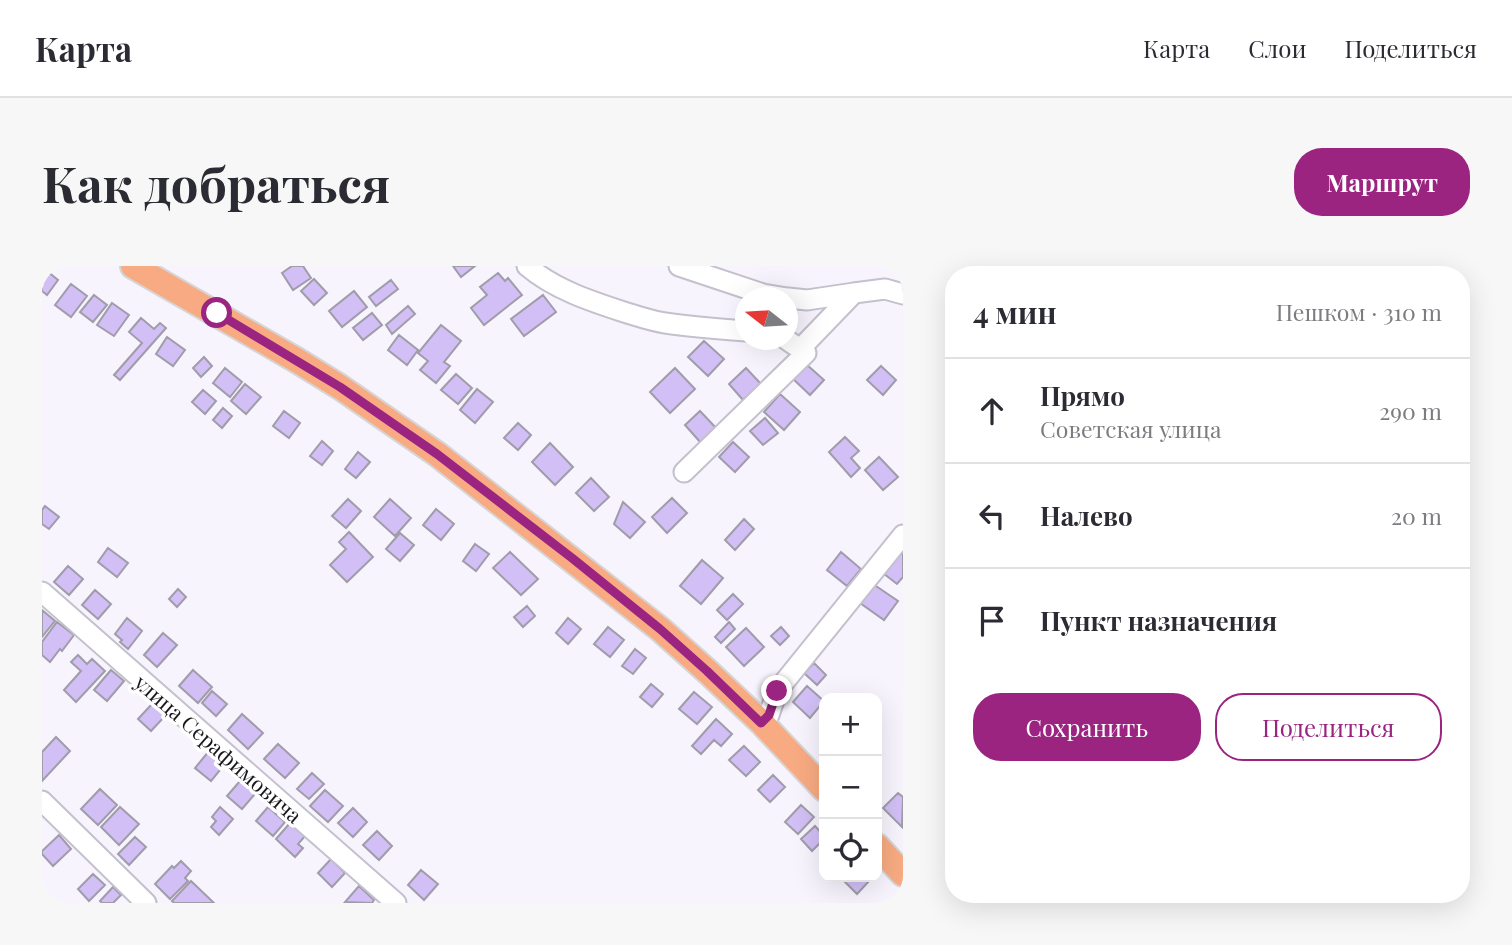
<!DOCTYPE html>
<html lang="ru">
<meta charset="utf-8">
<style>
body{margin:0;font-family:"Playfair Display",serif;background:#f7f7f7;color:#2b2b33}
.controls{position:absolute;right:21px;bottom:21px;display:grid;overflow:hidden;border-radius:14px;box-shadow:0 7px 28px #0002}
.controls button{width:63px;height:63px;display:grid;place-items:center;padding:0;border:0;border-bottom:2px solid #e1e1e2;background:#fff;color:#2b2b33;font:35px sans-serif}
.compass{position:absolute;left:693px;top:21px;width:63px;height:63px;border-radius:50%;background:#fff;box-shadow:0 7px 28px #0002;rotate:287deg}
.stop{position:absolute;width:21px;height:21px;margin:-16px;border:5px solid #9a2480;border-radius:50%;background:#fff}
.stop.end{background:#9a2480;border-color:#fff;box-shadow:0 2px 7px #0008}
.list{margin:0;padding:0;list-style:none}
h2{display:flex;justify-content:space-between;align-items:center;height:91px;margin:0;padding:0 28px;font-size:30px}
h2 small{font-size:23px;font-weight:400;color:#7c7c81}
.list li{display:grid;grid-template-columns:46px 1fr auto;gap:21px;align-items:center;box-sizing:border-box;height:105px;padding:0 28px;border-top:2px solid #e1e1e2}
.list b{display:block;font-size:26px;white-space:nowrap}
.list p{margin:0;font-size:23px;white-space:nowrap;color:#7c7c81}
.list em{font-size:23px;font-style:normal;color:#7c7c81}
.actions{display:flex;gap:14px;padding:21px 28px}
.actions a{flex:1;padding:16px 0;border:2px solid #9a2480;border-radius:28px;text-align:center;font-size:24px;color:#9a2480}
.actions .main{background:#9a2480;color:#fff}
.icon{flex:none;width:38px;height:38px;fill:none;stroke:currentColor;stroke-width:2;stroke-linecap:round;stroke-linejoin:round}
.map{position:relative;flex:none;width:861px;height:637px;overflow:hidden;border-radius:28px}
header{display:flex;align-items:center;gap:42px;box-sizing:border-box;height:98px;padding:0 35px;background:#fff;border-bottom:2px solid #e1e1e2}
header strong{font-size:33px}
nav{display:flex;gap:38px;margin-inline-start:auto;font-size:24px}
.intro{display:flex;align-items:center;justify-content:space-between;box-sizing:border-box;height:168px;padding:0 42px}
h1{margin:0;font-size:49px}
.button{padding:18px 32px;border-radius:28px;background:#9a2480;color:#fff;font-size:24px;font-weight:700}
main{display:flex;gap:42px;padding:0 42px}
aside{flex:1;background:#fff;border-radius:28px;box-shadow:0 7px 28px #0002}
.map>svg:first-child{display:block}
.building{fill:#d1bff5;stroke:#a09caa;stroke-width:2}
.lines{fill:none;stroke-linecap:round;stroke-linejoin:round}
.minor-casing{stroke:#c4c0ce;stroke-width:23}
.major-casing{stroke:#d6d5d6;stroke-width:28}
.minor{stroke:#fff;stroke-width:19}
.major{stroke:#f8ab82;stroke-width:24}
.route{stroke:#9a2480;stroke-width:9}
.labels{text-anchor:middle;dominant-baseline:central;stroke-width:7;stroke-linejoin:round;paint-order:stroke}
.street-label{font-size:21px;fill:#19171c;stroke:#fff}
</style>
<header>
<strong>Карта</strong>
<nav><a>Карта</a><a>Слои</a><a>Поделиться</a></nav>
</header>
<div class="intro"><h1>Как добраться</h1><a class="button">Маршрут</a></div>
<main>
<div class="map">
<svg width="861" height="637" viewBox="0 0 861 637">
<rect width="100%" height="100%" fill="#f7f4fd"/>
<path class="building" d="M250 0H261L269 12 251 24 240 7Z
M411 0H433L419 11Z
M0 1 16 14 5 29 0 25Z
M456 7 463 15 466 12 480 29 442 59 429 42 445 29 438 21Z
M272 13 285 27 272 39 259 25Z
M349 14 356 23 334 40 327 31Z
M29 18 45 30 29 51 13 39Z
M312 25 325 41 300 61 287 45Z
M52 29 65 39 51 56 38 46Z
M501 29 514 46 482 70 469 53Z
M70 37 87 49 72 70 55 59Z
M366 40 373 48 350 68 344 59Z
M330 47 340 59 321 74 311 62Z
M99 52 112 63 118 57 124 62 78 114 72 109 100 77 87 66Z
M399 59 419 75 402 96 408 100 394 117 378 104 386 95 376 87Z
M357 69 376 84 365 99 346 84Z
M125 71 143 84 131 100 114 88Z
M662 75 682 93 666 110 646 91Z
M162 91 170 100 159 111 151 102Z
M764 98 782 114 768 129 750 112Z
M839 100 854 114 841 129 825 114Z
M183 102 200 116 188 131 171 117Z
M633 102 653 123 628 147 608 126Z
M704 102 719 118 701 134 687 118Z
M414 108 430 122 416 138 399 124Z
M203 118 219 131 204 148 189 135Z
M435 123 451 136 433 157 418 144Z
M161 124 174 135 163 148 150 136Z
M738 128 758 146 742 164 722 146Z
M181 142 190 150 180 162 171 154Z
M242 145 258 157 247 172 231 160Z
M658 145 675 163 659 177 643 159Z
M723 152 736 167 721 179 708 165Z
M476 157 489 169 476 184 462 172Z
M803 171 817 185 809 192 818 202 809 211 787 186Z
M280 175 291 185 280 199 268 190Z
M691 176 707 191 693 206 677 191Z
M508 177 531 201 513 219 490 196Z
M316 186 328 196 314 212 303 203Z
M837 191 856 211 841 224 823 204Z
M549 212 567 231 552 245 534 227Z
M630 232 645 247 625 267 610 251Z
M306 233 319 245 304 262 290 250Z
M348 233 369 252 353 270 332 251Z
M581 236 603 256 588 272 572 258Z
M3 240 17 251 7 263 0 258V244Z
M394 243 412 258 399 274 381 259Z
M702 253 712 263 693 284 683 274Z
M307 266 331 291 305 316 288 299 304 283 297 276Z
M358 267 372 279 358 295 344 283Z
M433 278 447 288 434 305 421 295Z
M66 282 86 297 75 311 56 296Z
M861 283V311L855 318 837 304Z
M468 286 496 313 479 329 451 302Z
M799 286 819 303 805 320 785 304Z
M660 294 681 312 659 338 638 320Z
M26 300 41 313 27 329 12 316Z
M831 318 856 335 842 354 818 337Z
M136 323 144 331 135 341 127 333Z
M53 324 69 338 56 353 40 339Z
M691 328 701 338 685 354 675 344Z
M485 340 493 350 481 361 472 351Z
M0 344 13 355 0 371Z
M85 352 100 365 86 383 78 376 80 374 73 368Z
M526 352 539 363 526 378 514 367Z
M15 356 32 369 20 385 18 383 8 396 0 389V376Z
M687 356 693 363 679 377 673 371Z
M566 361 582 374 568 391 552 378Z
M739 361 747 370 738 379 729 370Z
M704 362 722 381 702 400 684 381Z
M121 367 135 379 115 401 102 389Z
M593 383 604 392 591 408 580 400Z
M36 389 45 398 50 393 63 405 34 436 22 424 39 405 29 396Z
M772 397 784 409 775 419 762 407Z
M69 404 82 415 65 435 52 424Z
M151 404 170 421 156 437 137 420Z
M609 418 621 428 610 441 598 431Z
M765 420 782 435 768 452 751 436Z
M170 425 185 438 174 450 160 437Z
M652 426 670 441 655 458 637 443Z
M110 438 123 450 109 465 96 453Z
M200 448 221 467 206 483 186 464Z
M674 453 690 468 679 480 672 474 659 488 650 480Z
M14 471 28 485 0 515V486Z
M236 478 257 497 243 512 222 493Z
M702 480 718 496 704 510 687 494Z
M167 485 183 498 169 515 153 502Z
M270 507 282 518 267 533 255 523Z
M731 509 743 521 728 536 716 524Z
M198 515 213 528 200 543 185 530Z
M58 523 75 539 56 559 39 543Z
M283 524 301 540 286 556 268 540Z
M856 527 861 531 860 561 841 542Z
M759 539 772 551 756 568 743 556Z
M78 541 97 558 77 579 59 561Z
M178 541 191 553 177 569 169 561 174 555 170 551Z
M226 541 243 556 231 570 214 555Z
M311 542 325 556 311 571 296 557Z
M248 557 263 570 256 578 261 582 253 591 234 573Z
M773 560 782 570V573L770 585 759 573Z
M335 565 350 580 337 594 321 579Z
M17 569 29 583 11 600 0 588V585Z
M93 571 104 581 87 599 76 588Z
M289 593 303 607 290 621 276 607Z
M139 595 149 605 143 612 146 615 128 633 113 618 130 600 132 602Z
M379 604 396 618 382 634 366 619Z
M51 608 63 619 47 635 36 623Z
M808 611H825L828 614 815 628 803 616Z
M149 615 172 637H132L130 635Z
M317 620 332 634 330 637 303 636Z
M71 621 79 629 71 637H60L58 635Z"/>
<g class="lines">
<g class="minor-casing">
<path id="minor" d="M485 0C512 23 548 35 582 46 595 50 609 55 623 57 650 61 677 63 704 65
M637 0 721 28 745 32
M746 32 765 34 812 27
M759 82 812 27 843 23 861 28
M642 206 764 87 745 74
M0 326 354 637
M719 456 727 449 735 425 861 269
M0 535 104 637"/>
</g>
<g class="major-casing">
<path id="major" d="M91 0 256 95 298 121 395 188 618 363 665 405 719 456 782 523
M835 580 861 608"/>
</g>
<use href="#minor" class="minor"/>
<use href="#major" class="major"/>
</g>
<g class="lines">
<path class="route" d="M175 47 298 121 395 188 530 292 618 363 665 405 719 457 727 449 735 425"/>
</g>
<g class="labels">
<g class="street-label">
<text transform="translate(177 482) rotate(41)">улица Серафимовича</text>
</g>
</g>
</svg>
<div class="controls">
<button>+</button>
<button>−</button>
<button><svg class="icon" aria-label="locate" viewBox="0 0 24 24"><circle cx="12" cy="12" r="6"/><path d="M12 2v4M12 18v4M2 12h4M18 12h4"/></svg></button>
</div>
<svg class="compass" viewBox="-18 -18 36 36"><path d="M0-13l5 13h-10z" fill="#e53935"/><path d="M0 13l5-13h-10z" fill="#7c7c81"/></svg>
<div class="stop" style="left:175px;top:47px"></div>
<div class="stop end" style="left:735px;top:425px"></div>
</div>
<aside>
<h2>4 мин<small>Пешком · 310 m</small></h2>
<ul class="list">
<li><svg class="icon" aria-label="ahead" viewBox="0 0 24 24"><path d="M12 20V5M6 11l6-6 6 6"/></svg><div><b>Прямо</b><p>Советская улица</p></div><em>290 m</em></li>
<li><svg class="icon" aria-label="left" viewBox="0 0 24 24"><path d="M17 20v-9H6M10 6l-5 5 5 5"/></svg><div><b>Налево</b></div><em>20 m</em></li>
<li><svg class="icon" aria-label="arrive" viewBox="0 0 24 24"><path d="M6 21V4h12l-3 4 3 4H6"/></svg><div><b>Пункт назначения</b></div></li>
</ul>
<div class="actions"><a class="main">Сохранить</a><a>Поделиться</a></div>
</aside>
</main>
